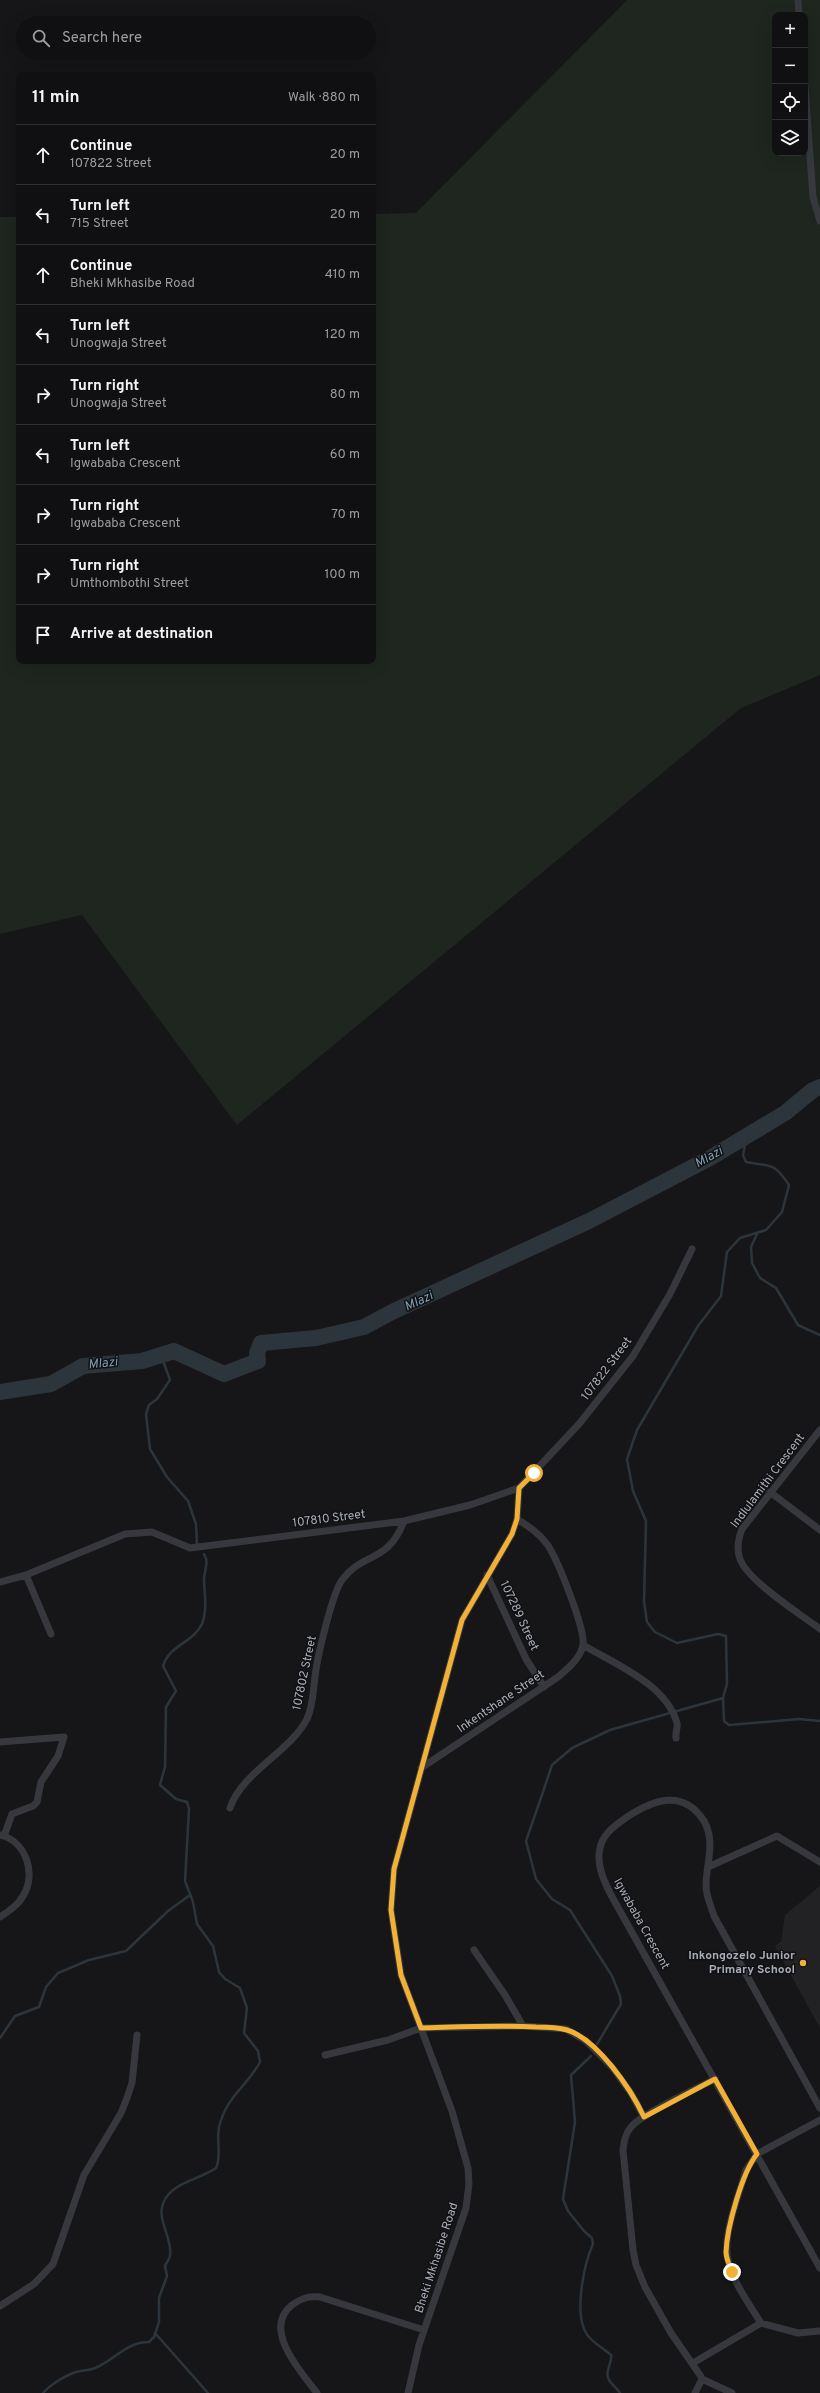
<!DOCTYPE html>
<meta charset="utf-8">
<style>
body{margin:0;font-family:Overpass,sans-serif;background:#19191b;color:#f1f3f6}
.controls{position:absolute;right:12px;top:12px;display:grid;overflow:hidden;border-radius:8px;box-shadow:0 4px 16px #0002}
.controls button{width:36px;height:36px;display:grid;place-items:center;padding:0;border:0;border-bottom:1px solid #303032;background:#101012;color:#f1f3f6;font:20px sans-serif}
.stop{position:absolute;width:12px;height:12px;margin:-9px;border:3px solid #f2b134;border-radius:50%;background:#fff}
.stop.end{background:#f2b134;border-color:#fff;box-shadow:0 1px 4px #0008}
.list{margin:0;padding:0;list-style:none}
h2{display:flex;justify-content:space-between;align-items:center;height:52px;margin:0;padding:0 16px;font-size:17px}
h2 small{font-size:13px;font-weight:400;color:#9c9d9f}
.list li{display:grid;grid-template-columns:26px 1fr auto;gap:12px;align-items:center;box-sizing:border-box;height:60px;padding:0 16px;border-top:1px solid #303032}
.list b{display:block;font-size:15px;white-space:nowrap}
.list p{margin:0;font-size:13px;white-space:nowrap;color:#9c9d9f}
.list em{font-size:13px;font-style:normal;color:#9c9d9f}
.icon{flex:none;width:22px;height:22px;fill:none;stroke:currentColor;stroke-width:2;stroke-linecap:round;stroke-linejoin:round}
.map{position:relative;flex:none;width:820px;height:2393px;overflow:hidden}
.search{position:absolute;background:#101012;box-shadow:0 4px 16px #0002;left:16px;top:16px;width:360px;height:44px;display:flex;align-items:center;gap:10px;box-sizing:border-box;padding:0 14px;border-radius:22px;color:#9c9d9f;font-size:15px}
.panel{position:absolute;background:#101012;box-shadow:0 4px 16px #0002;left:16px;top:72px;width:360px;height:592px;border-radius:8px}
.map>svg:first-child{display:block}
.built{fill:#222225}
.green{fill:#1e261f;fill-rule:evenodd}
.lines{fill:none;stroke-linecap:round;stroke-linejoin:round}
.stream{stroke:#2c353c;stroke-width:2.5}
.river{stroke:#2c353c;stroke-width:16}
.street{stroke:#37383d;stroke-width:7}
.route{stroke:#f2b134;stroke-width:5}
.poi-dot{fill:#f2b134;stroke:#111113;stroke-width:1.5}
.labels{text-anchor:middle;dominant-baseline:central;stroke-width:3;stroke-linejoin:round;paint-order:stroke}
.street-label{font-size:12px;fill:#a8adb8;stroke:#111113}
.poi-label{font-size:12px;font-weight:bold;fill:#a8adb8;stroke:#111113;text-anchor:end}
.water-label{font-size:13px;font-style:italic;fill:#7f9bb3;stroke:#111113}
</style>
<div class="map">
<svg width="820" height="2393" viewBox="0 0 820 2393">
<rect width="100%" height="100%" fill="#161618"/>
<path class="built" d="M820 1886V2028L775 1946 781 1942 785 1915Z"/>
<path class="green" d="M627 0H820V675L741 708 237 1125 82 915 0 934V217H19V661H373V214L416 213ZM775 15H805V153H775Z"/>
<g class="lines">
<path class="stream" d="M758 1232 751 1247 752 1263 760 1278 776 1288 798 1325 820 1335
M161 1355 170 1380 157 1399 149 1405 146 1414 150 1449 167 1477 188 1501 196 1524 197 1545
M723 1698 724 1721 729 1725 799 1719 820 1721
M0 2038 15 2016 39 2007 46 1987 58 1973 89 1960 126 1951 168 1911 190 1895
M597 2044 621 2004 620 1996 612 1976 570 1910 552 1899 536 1879 526 1841 543 1792 552 1765 572 1748 610 1730 723 1698 727 1684 726 1636 718 1634 677 1643 655 1632 647 1622 644 1602 646 1521 633 1491 627 1459 637 1430 698 1326 721 1296 727 1252 740 1238 766 1230 782 1212 789 1185C773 1161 771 1167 746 1162L743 1155 747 1135
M591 2056 571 2075 575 2122 563 2199 568 2211 584 2231 592 2238 593 2244C584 2264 572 2318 589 2337 595 2344 604 2349 611 2355 613 2363 604 2371 609 2380 612 2385 617 2388 620 2393
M155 2333 208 2393
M43 2393C50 2385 63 2377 73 2373 80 2370 88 2371 95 2368 115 2360 126 2342 149 2342L154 2337 159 2322V2298L167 2276 165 2266C166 2263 170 2259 170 2255 173 2235 151 2215 168 2195 180 2181 202 2178 216 2168 222 2155 216 2141 219 2127 227 2095 246 2088 260 2062L258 2051 244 2033 247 2008 240 1988 225 1979 219 1972 213 1946 197 1924 193 1902 185 1881 189 1809 187 1802 176 1799 160 1785 165 1767 166 1707 176 1691 163 1666C169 1645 193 1643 202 1624 208 1609 204 1593 204 1578 205 1569 209 1562 204 1554"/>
<path class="river" d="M0 1392 51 1384 83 1366 142 1361 174 1351 224 1374 258 1361 257 1353 261 1343 316 1338 364 1327 392 1312 589 1221 710 1158 785 1113 813 1090 820 1087"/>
<path class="street" d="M798 0 799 15
M805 86 813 197 820 221
M820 1430 742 1529C738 1539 736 1548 740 1559 747 1580 800 1614 820 1629
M770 1492 820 1530
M26 1575 51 1634
M487 1575 526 1659 544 1687
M0 1582 26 1575 125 1534 152 1532 190 1548 404 1521 470 1505 519 1488 579 1424 633 1356 670 1294 692 1249
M583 1645C615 1664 666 1684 677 1723 678 1728 675 1733 676 1738
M0 1742 64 1737 58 1756 41 1782 37 1802 33 1806 12 1814 4 1836
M421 1768 558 1677C567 1669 582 1657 583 1644 585 1628 557 1558 547 1544 539 1533 528 1526 517 1519
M230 1808C242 1772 290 1752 307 1719 313 1706 313 1691 315 1677 317 1658 332 1594 342 1580 362 1552 388 1564 404 1521
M708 1867 777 1836 820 1862
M0 1917C9 1911 18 1905 23 1896 37 1874 26 1841 0 1835
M474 1950 505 1995 523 2026
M325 2055 388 2040 421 2028 523 2026 566 2029 586 2041 612 2067 631 2093 644 2117
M715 2079C696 2089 643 2113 631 2127 625 2134 624 2142 623 2150L633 2250 636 2265 645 2287 671 2333 700 2375 702 2379 732 2393
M820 2108 714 1916C711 1906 706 1896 706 1886 706 1864 716 1842 704 1821 683 1788 653 1800 627 1817 615 1826 603 1833 600 1848 596 1865 604 1881 611 1895L820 2268
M820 2120 757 2154 746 2170C739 2195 722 2235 728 2260 733 2282 749 2304 761 2323L798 2333 820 2331
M0 2306 34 2284 53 2264 84 2175 121 2113 127 2098 132 2083 137 2035
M693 2363 761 2323
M317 2393C302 2373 261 2329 292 2305 302 2298 308 2296 320 2297L424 2330
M408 2393 419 2345 466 2208 469 2184 468 2168 452 2111 401 1975 391 1910 394 1869 462 1620 512 1534 517 1519 519 1488
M695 2393 702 2379"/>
</g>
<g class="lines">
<path class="route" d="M534 1473 519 1488 517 1519 512 1534 462 1620 394 1869 391 1910 401 1975 421 2028C459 2027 498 2025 536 2027 546 2027 557 2027 567 2030 597 2039 631 2089 644 2117L715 2079 757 2154C742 2173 727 2227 726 2252 726 2259 730 2266 732 2272"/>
</g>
<circle class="poi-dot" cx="803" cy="1963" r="4"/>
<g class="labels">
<g class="street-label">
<text transform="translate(607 1369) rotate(-53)">107822 Street</text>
<text transform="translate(768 1481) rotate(-53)">Indlulamithi Crescent</text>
<text transform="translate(329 1519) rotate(-7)">107810 Street</text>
<text transform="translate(519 1616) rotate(65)">107289 Street</text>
<text transform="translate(305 1673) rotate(-78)">107802 Street</text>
<text transform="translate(501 1702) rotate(-34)">Inkentshane Street</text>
<text transform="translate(641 1924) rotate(61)">Igwababa Crescent</text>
<text transform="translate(437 2258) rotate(-72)">Bheki Mkhasibe Road</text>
</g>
<g class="poi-label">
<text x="795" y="1956">Inkongozelo Junior<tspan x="795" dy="14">Primary School</tspan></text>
</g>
<g class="water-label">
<text transform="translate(709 1158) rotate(-29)">Mlazi</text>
<text transform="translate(419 1302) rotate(-25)">Mlazi</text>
<text transform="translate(103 1364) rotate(-6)">Mlazi</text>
</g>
</g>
</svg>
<div class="controls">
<button>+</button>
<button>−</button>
<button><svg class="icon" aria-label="locate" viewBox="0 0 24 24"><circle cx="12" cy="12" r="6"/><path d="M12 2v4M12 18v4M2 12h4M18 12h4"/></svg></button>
<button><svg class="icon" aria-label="layers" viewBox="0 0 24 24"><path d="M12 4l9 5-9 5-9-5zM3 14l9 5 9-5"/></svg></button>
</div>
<div class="stop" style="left:534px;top:1473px"></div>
<div class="stop end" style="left:732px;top:2272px"></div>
<div class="search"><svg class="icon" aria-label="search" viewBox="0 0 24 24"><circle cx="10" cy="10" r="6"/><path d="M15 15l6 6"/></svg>Search here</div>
<section class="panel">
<h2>11 min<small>Walk · 880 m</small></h2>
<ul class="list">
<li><svg class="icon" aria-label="ahead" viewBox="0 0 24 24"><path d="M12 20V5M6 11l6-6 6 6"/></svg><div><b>Continue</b><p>107822 Street</p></div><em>20 m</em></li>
<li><svg class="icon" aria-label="left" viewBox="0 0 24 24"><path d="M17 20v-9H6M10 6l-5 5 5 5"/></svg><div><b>Turn left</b><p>715 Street</p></div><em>20 m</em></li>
<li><svg class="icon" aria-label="ahead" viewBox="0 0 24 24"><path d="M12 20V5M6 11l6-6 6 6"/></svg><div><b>Continue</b><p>Bheki Mkhasibe Road</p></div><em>410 m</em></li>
<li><svg class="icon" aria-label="left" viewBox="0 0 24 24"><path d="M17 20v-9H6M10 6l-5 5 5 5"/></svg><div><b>Turn left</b><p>Unogwaja Street</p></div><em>120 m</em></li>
<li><svg class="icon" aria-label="right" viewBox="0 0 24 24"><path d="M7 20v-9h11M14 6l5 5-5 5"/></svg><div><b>Turn right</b><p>Unogwaja Street</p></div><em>80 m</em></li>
<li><svg class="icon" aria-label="left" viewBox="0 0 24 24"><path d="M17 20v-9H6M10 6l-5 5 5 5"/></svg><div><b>Turn left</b><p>Igwababa Crescent</p></div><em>60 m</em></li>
<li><svg class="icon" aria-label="right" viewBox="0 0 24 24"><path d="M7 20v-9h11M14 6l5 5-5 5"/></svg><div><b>Turn right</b><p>Igwababa Crescent</p></div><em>70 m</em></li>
<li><svg class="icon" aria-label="right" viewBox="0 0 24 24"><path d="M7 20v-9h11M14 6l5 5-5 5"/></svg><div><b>Turn right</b><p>Umthombothi Street</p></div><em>100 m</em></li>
<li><svg class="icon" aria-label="arrive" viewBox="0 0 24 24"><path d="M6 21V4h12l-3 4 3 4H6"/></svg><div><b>Arrive at destination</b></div></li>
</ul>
</section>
</div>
